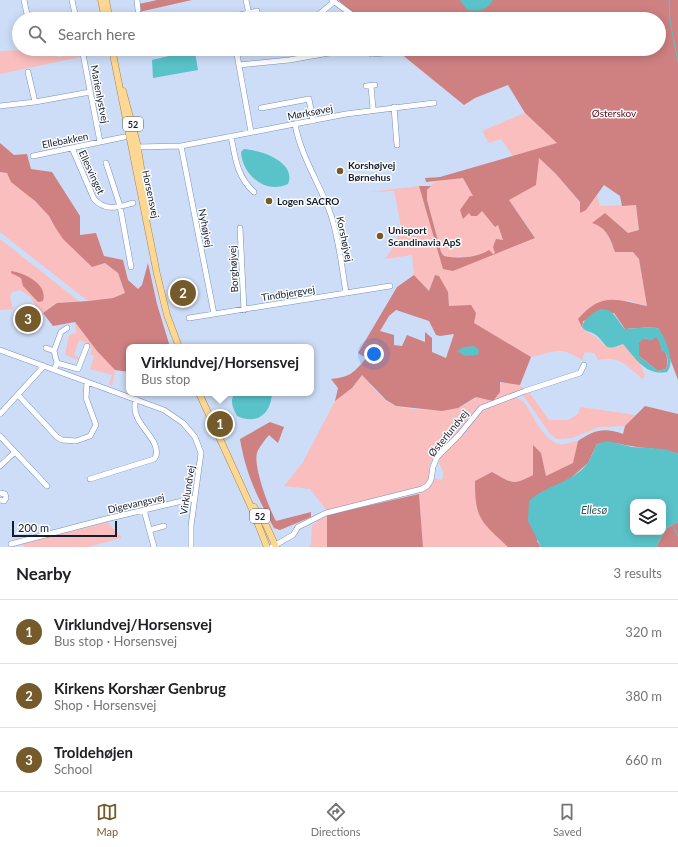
<!DOCTYPE html>
<meta charset="utf-8">
<style>
body{margin:0;font-family:Lato,sans-serif;background:#f2f2f2;color:#202124}
.controls{position:absolute;right:12px;bottom:12px;display:grid;overflow:hidden;border-radius:8px;box-shadow:0 2px 10px #0003}
.controls button{width:36px;height:36px;display:grid;place-items:center;padding:0;border:0;border-bottom:1px solid #e0e0e0;background:#fff;color:#202124;font:20px sans-serif}
.scale{position:absolute;left:12px;bottom:10px;width:105px;box-sizing:border-box;padding-left:4px;border:2px solid #131d2d;border-top:0;font-size:11px;line-height:14px;white-space:nowrap;color:#131d2d;-webkit-text-stroke:3px #fdfdfd;paint-order:stroke}
.you{position:absolute;left:374px;top:354px;width:14px;height:14px;margin:-10px;border:3px solid #fff;border-radius:50%;background:#1a73e8;box-shadow:0 0 0 6px #1a73e833}
.badge{display:grid;place-items:center;width:26px;height:26px;border-radius:50%;background:#755a2c;color:#fff;font-size:13px;font-weight:700}
.pin{position:absolute;translate:-50% -50%;border:2px solid #fff;box-shadow:0 1px 4px #0006}
.popup{position:absolute;left:126px;top:344px;width:188px;height:52px;box-sizing:border-box;display:grid;place-content:center;border-radius:8px;background:#fff;filter:drop-shadow(0 1px 3px #0005);font-size:13px;white-space:nowrap;color:#757577}
.popup b{font-size:15px;color:#202124}
.popup::after{content:'';position:absolute;left:50%;top:100%;margin-left:-8px;border:8px solid transparent;border-top-color:#fff}
.list{margin:0;padding:0;list-style:none}
h2{display:flex;justify-content:space-between;align-items:center;height:52px;margin:0;padding:0 16px;font-size:17px}
h2 small{font-size:13px;font-weight:400;color:#757577}
.list li{display:grid;grid-template-columns:26px 1fr auto;gap:12px;align-items:center;box-sizing:border-box;height:64px;padding:0 16px;border-top:1px solid #e0e0e0}
.list b{display:block;font-size:15px;white-space:nowrap}
.list p{margin:0;font-size:13px;white-space:nowrap;color:#757577}
.list em{font-size:13px;font-style:normal;color:#757577}
.icon{flex:none;width:22px;height:22px;fill:none;stroke:currentColor;stroke-width:2;stroke-linecap:round;stroke-linejoin:round}
.map{position:relative;flex:none;width:678px;height:547px;overflow:hidden}
.search{position:absolute;background:#fff;box-shadow:0 2px 10px #0003;left:12px;right:12px;top:12px;height:44px;display:flex;align-items:center;gap:10px;box-sizing:border-box;padding:0 14px;border-radius:22px;color:#757577;font-size:15px}
.sheet{height:244px;background:#fff}
nav{display:flex;justify-content:space-around;align-items:center;box-sizing:border-box;height:56px;border-top:1px solid #e0e0e0;background:#fff;font-size:11px;color:#757577}
nav a{display:grid;justify-items:center;gap:2px}
nav .on{color:#755a2c}
.map>svg:first-child{display:block}
.green{fill:#f9bebd}
.forest{fill:#cf8081;fill-rule:evenodd}
.water{fill:#5ac3c9;fill-rule:evenodd}
.lines{fill:none;stroke-linecap:round;stroke-linejoin:round}
.stream{stroke:#5ac3c9;stroke-width:1}
.minor-casing{stroke:#7791ba;stroke-width:6}
.major-casing{stroke:#aa8643;stroke-width:7}
.minor{stroke:#fff;stroke-width:5}
.major{stroke:#fdd895;stroke-width:6}
.poi-dot{fill:#755a2c;stroke:#fdfdfd;stroke-width:1.5}
.labels{text-anchor:middle;dominant-baseline:central;stroke-width:3;stroke-linejoin:round;paint-order:stroke}
.shield{fill:#fdfdfd;stroke:#59606b;stroke-width:1}
.shield-label{font-size:9px;font-weight:bold;fill:#131d2d}
.street-label{font-size:10px;fill:#131d2d;stroke:#fdfdfd}
.park-label{font-size:10px;fill:#550e17;stroke:#fdfdfd}
.poi-label{font-size:10px;font-weight:bold;fill:#131d2d;stroke:#fdfdfd;text-anchor:start}
.water-label{font-size:11px;font-style:italic;fill:#2b595c;stroke:#fdfdfd}
</style>
<div class="map">
<svg width="678" height="547" viewBox="0 0 678 547">
<rect width="100%" height="100%" fill="#cdddf8"/>
<path class="green" d="M26 50 59 57 80 53V57L0 74V51Z
M525 113 558 143 513 156 501 139 489 143 482 131Z
M539 158 556 174 586 210 597 195 600 206 636 205 639 230 628 233 605 213 600 225 607 233 615 252H633L639 259 647 306 626 300 582 327C587 335 595 332 603 345L617 347 623 344 639 361 645 376 642 379C626 364 620 356 598 360L594 353 585 352 582 360C560 345 554 352 531 357L473 323 449 306 448 292 435 275 429 291 414 275 412 255 385 259 397 242V230L401 226 394 191 370 192 419 186 443 268 453 271 535 237 509 200Z
M0 172 7 173 49 216 55 227 91 267 105 263 118 273 125 294 113 298 89 302 0 232Z
M453 178H463L473 196 469 213 482 211 495 227 498 224 503 241 495 253 466 258 460 256 453 258 444 256 441 252 427 200V190L434 182Z
M0 239 80 302 57 303 43 313 42 311 37 310 31 297 20 290 12 292 10 297 13 309 0 310Z
M75 322 97 351 115 370 112 386 109 384 112 375 90 369 94 356 90 354 92 348 88 347 89 344 79 340 74 355 79 358 78 360 65 355 69 335 76 333Z
M362 375C372 385 383 402 396 406 410 410 444 412 457 408 480 400 501 369 525 389L478 408 470 415 453 439 431 461 429 468V479L423 486 414 490 327 511 310 489 284 486 303 462 335 401 352 388Z
M529 392 549 420H568L578 414 580 407 636 415 625 426 599 427 572 438 557 439 550 434 523 395Z
M517 398 523 401C533 413 542 440 559 444 566 446 571 440 578 442L574 463 546 476 541 453 533 446V475C513 486 511 483 492 472L541 547H423L419 492 426 490 433 478 441 480 443 478V472L439 463 440 457C460 434 483 399 517 398Z
M327 515V547H308L311 545 312 525Z
M107 522 122 538 88 547H24L23 544Z"/>
<path class="forest" d="M157 0H192L139 12V4Z
M338 0H678V380L659 329 653 327 625 329 614 313 583 321 582 327 578 319C602 291 617 300 647 306L639 259 633 252H615C610 238 607 228 592 223L605 213 628 233 639 230 636 205 622 206 620 196 604 185 586 210 580 213V202L556 174 539 158 536 185 509 200 535 238 453 271 443 269 419 186H431L427 190V200L441 252 444 256C458 259 477 258 489 250L493 254 495 253 493 247 496 239 503 240 498 225 495 227 482 211 477 216H471L469 213 463 219 460 210 470 196H473L463 178 426 182 425 178 440 177 557 143 525 113 508 85 475 98 464 105 395 49H659V19H360Z
M0 143 14 155 27 154 31 169 52 172 80 216V235L96 233 104 256 123 260 128 280 138 289 142 285 148 263 157 304 170 347H129V372L115 370 97 351 75 322 53 326 43 313 57 303 89 301 113 298 125 293 118 273 105 263 92 267 63 239 55 227 49 216 35 201 11 182 7 173 0 172Z
M11 271C25 273 48 284 43 301L38 302 23 286 21 278 11 273Z
M414 275 429 291 435 275 439 276 448 292 449 306 471 305 476 313 474 323 531 357 520 385 500 382V392L493 401 476 397 458 408 442 411 396 406 386 400 362 375 352 388 335 401 338 388 331 379C350 377 354 373 366 358L358 353 397 287ZM396 310 429 321 436 335 440 336 454 334 446 358 432 352V338L425 332V342L407 335 402 346 394 345V335L380 331 389 316Z
M657 337C662 347 671 357 666 369L658 371 639 356V342L642 339Z
M645 406 678 414V454C662 448 648 449 631 446 618 444 610 441 597 444L588 463 572 477 537 541 541 547H508C481 521 475 520 475 481L492 472C512 483 512 486 533 475V445L541 453 546 476 573 463 578 441C594 430 604 427 623 434L625 426Z
M270 422 284 427 278 443 269 435C265 440 259 447 257 453 253 467 269 508 276 521L311 512V517L280 530 274 528C257 496 246 475 240 439Z
M419 494 423 547H327V515Z
M678 522V547H656L667 528Z"/>
<path class="water" d="M460 0H493C486 11 479 12 467 10Z
M195 52 198 70 153 78 152 60 181 53Z
M244 149C261 150 297 162 288 184 265 195 242 174 241 152Z
M601 309C615 309 616 320 625 329L653 327 659 329C666 340 676 361 667 372 646 376 636 359 623 344 603 352 608 345 596 335 591 331 585 332 582 327 585 317 592 314 601 309ZM657 337 661 347V351L665 352C668 358 669 363 666 369L658 371 639 356V342L646 338 650 341Z
M474 346 479 350 478 355 465 356 457 351 464 347Z
M235 393H272C271 415 256 425 237 416 233 408 229 401 235 393Z
M607 441 632 447 665 449 678 454V522L667 528 656 547H541L528 521 529 501C546 485 572 483 587 464 591 458 594 450 597 444ZM633 502H663V532H633Z"/>
<g class="lines">
<path class="stream" d="M669 0 670 21 678 62
M672 523 678 537"/>
<g class="minor-casing">
<path id="minor" d="M24 0 28 19
M72 0 76 19
M137 0 138 10
M246 0 250 19
M332 0 358 19
M230 17 257 11 258 19
M313 19 334 2
M82 49 100 142
M236 49 251 132
M145 50 149 49
M371 54 385 53 389 49
M239 65 289 60 346 50
M28 72 35 102
M366 86 375 85
M371 86 373 109
M0 106 35 102 90 92
M394 107 397 145
M261 108 309 99 313 121
M295 124C301 157 320 184 331 215 339 240 342 267 346 293
M231 136C235 157 237 177 254 192
M181 146 214 314
M138 147 181 146 346 114 434 103
M72 148 94 199C106 212 118 207 133 203
M33 156 124 137
M106 163 120 206 131 267
M240 228 244 310
M189 318 390 286
M46 348 54 351 57 363 54 370
M0 350 164 410 183 423 195 437 201 453 191 526V547
M54 351 61 332 67 328
M57 363 78 369 87 346
M18 395 57 437 62 440 76 441 90 436 96 425 86 398 87 382
M0 414 44 366
M0 436 47 486
M0 466 15 452
M90 479 154 459 156 456C161 437 128 423 136 399
M0 493 5 494 6 498 4 501 0 500
M144 510 154 547
M150 530 164 526
M11 544 106 519 195 498
M272 547 293 535 298 527 326 513 422 489 427 486 431 480 433 467 437 457 459 435 481 408 525 391 580 373 584 365"/>
</g>
<g class="major-casing">
<path id="major" d="M101 0 105 19
M106 0 108 11
M112 49 157 274 167 315 179 347
M123 91 137 143 149 217
M199 393 252 509 267 547
M254 507 266 525 276 547"/>
</g>
<use href="#minor" class="minor"/>
<use href="#major" class="major"/>
</g>
<g class="poi-dot">
<circle cx="340" cy="171" r="4"/>
<circle cx="269" cy="201" r="4"/>
<circle cx="380" cy="236" r="4"/>
</g>
<g class="labels">
<g class="shield">
<rect x="123" y="117" width="20" height="14" rx="3"/>
<rect x="250" y="509" width="20" height="14" rx="3"/>
</g>
<g class="shield-label">
<text x="133" y="124">52</text>
<text x="260" y="516">52</text>
</g>
<g class="street-label">
<text transform="translate(100 94) rotate(79)">Marienlystvej</text>
<text transform="translate(310 112) rotate(-11)">Mørksøvej</text>
<text transform="translate(65 140) rotate(-11)">Ellebakken</text>
<text transform="translate(92 172) rotate(65)">Ellesvinget</text>
<text transform="translate(151 194) rotate(78)">Horsensvej</text>
<text transform="translate(206 228) rotate(79)">Nyhøjvej</text>
<text transform="translate(345 239) rotate(78)">Korshøjvej</text>
<text transform="translate(233 269) rotate(-93)">Borghøjvej</text>
<text transform="translate(288 293) rotate(-9)">Tindbjergvej</text>
<text transform="translate(448 433) rotate(-51)">Østerlundvej</text>
<text transform="translate(187 490) rotate(-81)">Virklundvej</text>
<text transform="translate(136 503) rotate(-13)">Digevangsvej</text>
</g>
<g class="park-label">
<text x="614" y="113">Østerskov</text>
</g>
<g class="poi-label">
<text x="348" y="165">Korshøjvej<tspan x="348" dy="12">Børnehus</tspan></text>
<text x="277" y="201">Logen SACRO</text>
<text x="388" y="230">Unisport<tspan x="388" dy="12">Scandinavia ApS</tspan></text>
</g>
<g class="water-label">
<text x="594" y="509">Ellesø</text>
</g>
</g>
</svg>
<div class="controls">
<button><svg class="icon" aria-label="layers" viewBox="0 0 24 24"><path d="M12 4l9 5-9 5-9-5zM3 14l9 5 9-5"/></svg></button>
</div>
<div class="scale">200 m</div>
<div class="you"></div>
<div class="pin badge" style="left:220px;top:424px">1</div>
<div class="popup"><b>Virklundvej/Horsensvej</b>Bus stop</div>
<div class="pin badge" style="left:183px;top:293px">2</div>
<div class="pin badge" style="left:28px;top:319px">3</div>
<div class="search"><svg class="icon" aria-label="search" viewBox="0 0 24 24"><circle cx="10" cy="10" r="6"/><path d="M15 15l6 6"/></svg>Search here</div>
</div>
<section class="sheet">
<h2>Nearby<small>3 results</small></h2>
<ul class="list">
<li><span class="badge">1</span><div><b>Virklundvej/Horsensvej</b><p>Bus stop · Horsensvej</p></div><em>320 m</em></li>
<li><span class="badge">2</span><div><b>Kirkens Korshær Genbrug</b><p>Shop · Horsensvej</p></div><em>380 m</em></li>
<li><span class="badge">3</span><div><b>Troldehøjen</b><p>School</p></div><em>660 m</em></li>
</ul>
</section>
<nav>
<a class="on"><svg class="icon" aria-label="map" viewBox="0 0 24 24"><path d="M3 6l6-2 6 2 6-2v14l-6 2-6-2-6 2zM9 4v14M15 6v14"/></svg>Map</a>
<a><svg class="icon" aria-label="directions" viewBox="0 0 24 24"><path d="M12 3l9 9-9 9-9-9zM9 14v-3h6M13 9l2 2-2 2"/></svg>Directions</a>
<a><svg class="icon" aria-label="saved" viewBox="0 0 24 24"><path d="M7 4h10v16l-5-4-5 4z"/></svg>Saved</a>
</nav>
